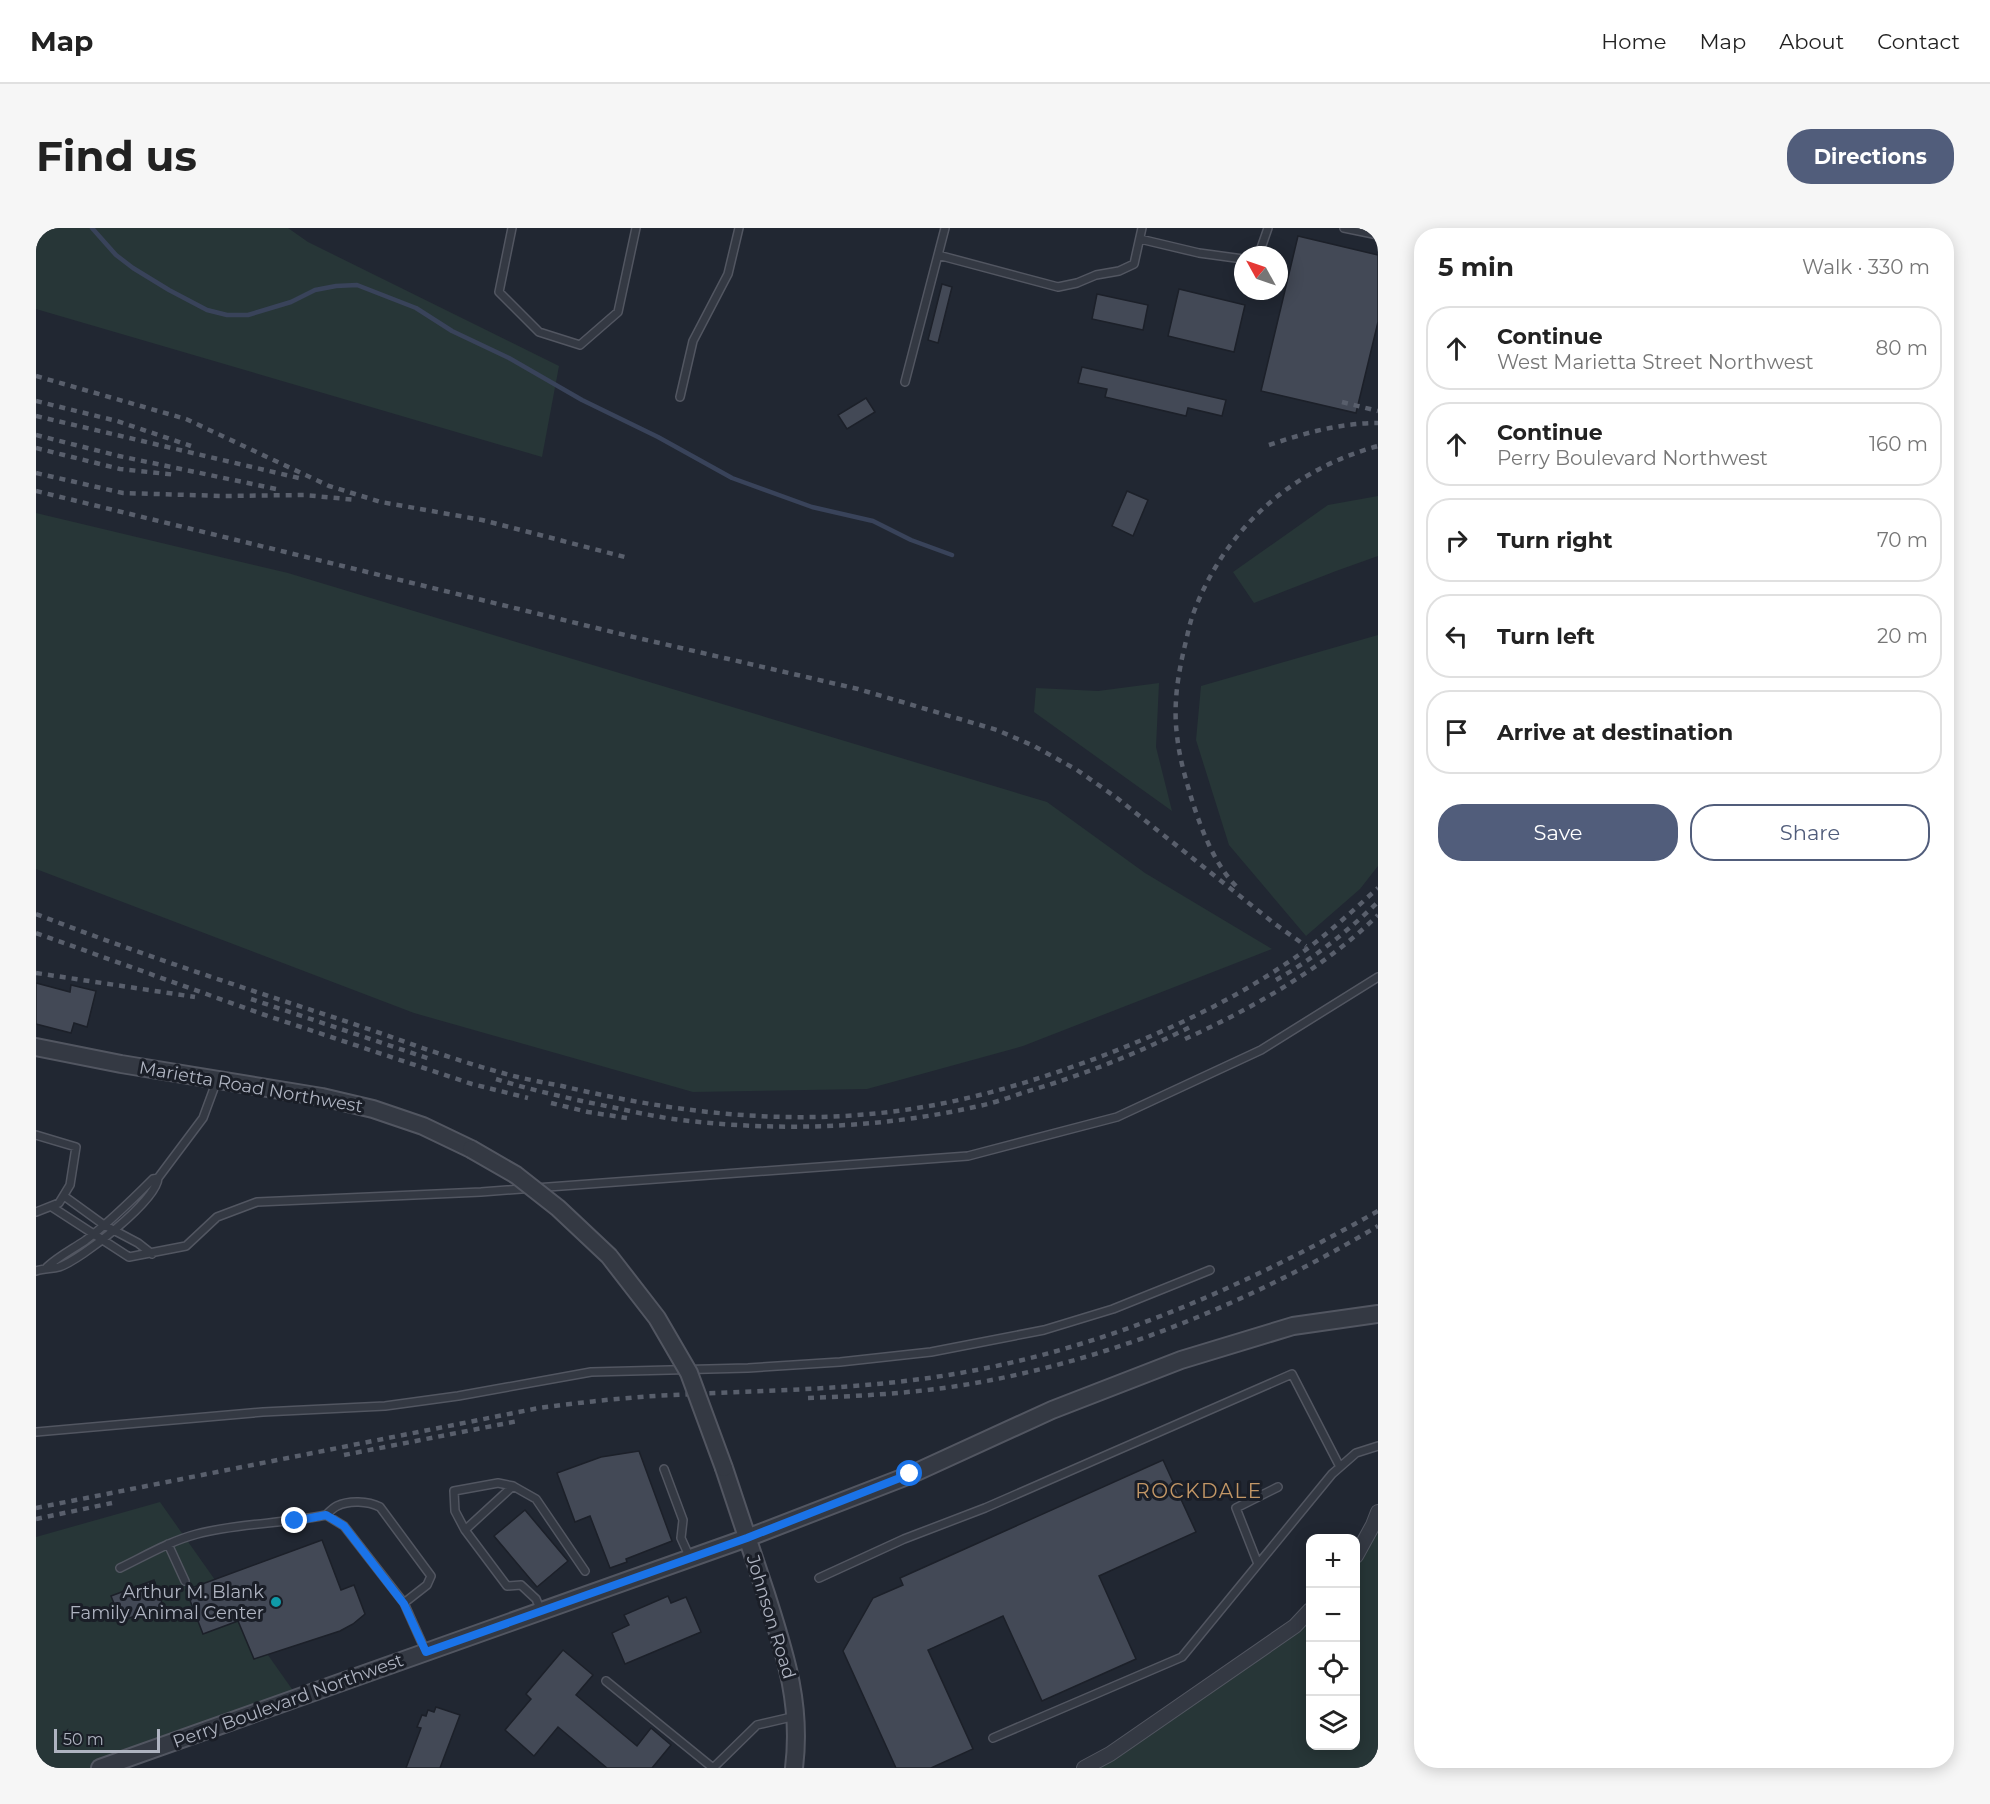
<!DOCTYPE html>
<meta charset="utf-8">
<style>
body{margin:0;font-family:Montserrat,sans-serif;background:#f6f6f6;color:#222}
.controls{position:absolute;right:18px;bottom:18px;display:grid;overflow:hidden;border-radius:12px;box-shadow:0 3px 15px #0003}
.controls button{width:54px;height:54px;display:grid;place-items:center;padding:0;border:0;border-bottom:2px solid #e0e0e0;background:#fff;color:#222;font:30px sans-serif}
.compass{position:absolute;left:1198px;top:18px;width:54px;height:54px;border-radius:50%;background:#fff;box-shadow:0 3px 15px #0003;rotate:310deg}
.scale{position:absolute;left:18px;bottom:15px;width:106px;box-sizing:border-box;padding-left:6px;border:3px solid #aeb3c0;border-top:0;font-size:16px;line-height:21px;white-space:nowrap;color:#aeb3c0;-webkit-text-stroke:4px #1a1e27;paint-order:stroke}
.stop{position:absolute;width:18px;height:18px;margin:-14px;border:4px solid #1a73e8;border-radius:50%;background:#fff}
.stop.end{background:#1a73e8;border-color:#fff;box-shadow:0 2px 6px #0008}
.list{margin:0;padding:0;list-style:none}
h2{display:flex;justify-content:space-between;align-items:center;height:78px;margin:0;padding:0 24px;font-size:26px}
h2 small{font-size:20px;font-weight:400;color:#767676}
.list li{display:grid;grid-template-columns:39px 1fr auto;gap:18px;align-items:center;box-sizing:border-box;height:84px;margin:0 12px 12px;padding:0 12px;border:2px solid #e0e0e0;border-radius:24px}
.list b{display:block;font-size:22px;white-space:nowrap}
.list p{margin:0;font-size:20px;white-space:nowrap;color:#767676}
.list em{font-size:20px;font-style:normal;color:#767676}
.actions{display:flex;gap:12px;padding:18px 24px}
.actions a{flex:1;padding:14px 0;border:2px solid #515d7b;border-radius:24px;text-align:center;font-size:21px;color:#515d7b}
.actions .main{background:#515d7b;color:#fff}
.icon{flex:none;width:33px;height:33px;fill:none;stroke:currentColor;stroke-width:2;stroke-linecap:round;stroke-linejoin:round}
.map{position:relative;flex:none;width:1342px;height:1540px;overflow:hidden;border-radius:24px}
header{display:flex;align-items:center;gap:36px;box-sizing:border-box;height:84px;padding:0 30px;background:#fff;border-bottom:2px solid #e0e0e0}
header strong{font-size:28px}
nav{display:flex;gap:33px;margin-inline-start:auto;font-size:21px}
.intro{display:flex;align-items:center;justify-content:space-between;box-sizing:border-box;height:144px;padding:0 36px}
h1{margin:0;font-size:42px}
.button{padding:15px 27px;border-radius:24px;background:#515d7b;color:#fff;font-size:21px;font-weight:700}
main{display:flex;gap:36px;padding:0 36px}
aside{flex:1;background:#fff;border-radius:24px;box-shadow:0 3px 15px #0003}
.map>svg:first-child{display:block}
.green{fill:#273637}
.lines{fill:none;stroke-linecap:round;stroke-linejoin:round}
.stream{stroke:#39435a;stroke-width:4.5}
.building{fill:#434956;stroke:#1c2029;stroke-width:1.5}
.service-casing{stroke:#525661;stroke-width:10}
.minor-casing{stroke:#525661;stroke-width:16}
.tertiary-casing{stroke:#525661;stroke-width:20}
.service{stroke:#343943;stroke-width:7}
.minor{stroke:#343943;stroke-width:14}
.tertiary{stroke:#343943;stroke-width:16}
.rail{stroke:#595f6c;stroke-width:4.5;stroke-dasharray:6 6;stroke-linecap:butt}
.tertiary-bridge-casing{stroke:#525661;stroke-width:20;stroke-linecap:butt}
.tertiary-bridge{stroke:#343943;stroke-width:16}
.route{stroke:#1a73e8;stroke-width:8}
.culture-dot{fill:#0f9aa8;stroke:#1a1e27;stroke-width:2}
.labels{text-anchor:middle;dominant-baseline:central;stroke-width:6;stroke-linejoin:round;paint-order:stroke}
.street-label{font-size:18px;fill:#aeb3c0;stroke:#1a1e27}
.poi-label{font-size:18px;fill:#aeb3c0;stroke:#1a1e27;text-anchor:end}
.neighbourhood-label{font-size:20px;letter-spacing:1.5px;fill:#c39766;stroke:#1a1e27}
</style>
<header>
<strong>Map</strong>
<nav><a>Home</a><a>Map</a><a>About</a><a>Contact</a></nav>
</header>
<div class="intro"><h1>Find us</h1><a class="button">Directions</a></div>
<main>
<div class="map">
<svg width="1342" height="1540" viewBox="0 0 1342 1540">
<rect width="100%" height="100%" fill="#212732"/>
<path class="green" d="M0 0H252L272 14 523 138 506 229 0 81Z
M1342 268V328L1300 343 1218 375 1197 344 1292 277Z
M0 285 252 345 1011 574 1109 645 1236 721 987 818 831 861 657 864 378 785 0 641Z
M1342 407V638L1324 661 1270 708 1193 617 1160 512 1165 458Z
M1123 455 1120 519 1136 583 998 484 1000 460 1062 463Z
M124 1274 263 1471 64 1540H0V1309Z
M1342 1290V1540H1045V1537L1237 1423 1274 1376V1518H1320V1319Z"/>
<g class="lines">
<path class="stream" d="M56 0 80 27 97 40 133 62 171 82 191 87H212L255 74 279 62 300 58 321 57 380 80 416 103 473 130 546 172 622 209 696 250 776 279 837 293 875 312 916 327"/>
</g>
<path class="building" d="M1262 8 1342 27V94L1320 185 1225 163Z
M906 56 916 59 902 115 892 112Z
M1143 61 1209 77 1198 124 1132 108Z
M1061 66 1112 77 1107 102 1056 91Z
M1046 139 1190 172 1186 188 1152 180 1150 188 1069 169 1071 161 1042 155Z
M830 170 839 184 811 201 802 187Z
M1091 263 1112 272 1097 308 1076 298Z
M0 755 34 764 35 757 60 763 51 799 38 795 35 805 0 796Z
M603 1223 636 1313 590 1331 591 1334 574 1340 554 1288 539 1294 521 1245 565 1229Z
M1127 1232 1160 1304 1063 1348 1100 1431 1006 1473 967 1388 892 1422 937 1521 895 1540H860L807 1423 837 1370 867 1357 864 1350Z
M489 1282 532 1333 501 1359 458 1308Z
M286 1312 305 1362 318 1357 329 1386 317 1396 304 1403 218 1431 202 1393 167 1406 150 1362Z
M118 1352 127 1378 85 1393 75 1368Z
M632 1368 635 1375 650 1369 665 1404 589 1436 576 1405 593 1397 588 1387Z
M527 1422 557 1447 540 1467 601 1518 615 1500 635 1517 616 1540H571L522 1499 498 1528 469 1502 495 1471 490 1466Z
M400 1479 424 1487 404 1540H370L385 1500 381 1499 386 1487 390 1488 392 1482 398 1484Z"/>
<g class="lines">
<g class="service-casing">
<path id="service" d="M476 0 463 64 503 104 544 117 582 84 600 0
M1308 0 1342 7
M1104 11 1163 25 1207 31
M902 27 1022 59 1041 55 1060 47 1083 43 1098 36 1106 0
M1216 27 1224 23 1232 0
M869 154 909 0
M644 169 657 113 692 46 703 0
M0 907 40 919 34 957 23 975 0 984
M28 968 68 997 102 1015 116 1026
M16 979 93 1029 150 1018 181 989 221 974 445 964 932 928 1081 889 1225 822 1342 749
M11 1039C23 1028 37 1021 50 1012 74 994 96 972 117 951L122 950
M0 1043C8 1040 16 1041 23 1039 45 1032 121 972 122 950L167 890 181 852
M0 1204 227 1184 349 1178 422 1168 555 1144 712 1140 804 1134 895 1124 1008 1102 1077 1081 1174 1042
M628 1241 647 1292 645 1310 654 1330
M290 1287C293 1284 297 1280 301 1278 313 1272 332 1273 344 1279L395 1348 391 1357 368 1375
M429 1302 419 1283 418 1263 462 1255 477 1258
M132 1316 149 1353
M1222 1336 1200 1280 1242 1259
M84 1340C109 1328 134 1313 161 1306 203 1295 247 1296 290 1287L308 1298 368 1375 390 1424
M783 1350 868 1311 949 1280 1256 1146 1304 1239
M505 1383 500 1371 485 1357 471 1358 429 1302 477 1258 500 1271 549 1343
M570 1453 677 1540
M957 1510 1146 1429 1296 1246 1320 1225 1342 1218
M677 1540 721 1497 760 1488"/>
</g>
<g class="minor-casing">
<path id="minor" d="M1320 1328 1337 1297 1342 1284
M1048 1540 1074 1526 1259 1398 1274 1382"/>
</g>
<g class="tertiary-casing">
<path id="tertiary" d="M0 819 85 836 286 869 337 881 387 898 435 921
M688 1240C702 1282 716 1324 730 1366 749 1426 766 1476 758 1540
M64 1540 711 1310 874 1247 1016 1182 1145 1132 1257 1098 1342 1086"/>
</g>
<use href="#service" class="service"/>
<use href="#minor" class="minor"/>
<use href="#tertiary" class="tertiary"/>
<path class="rail" d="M0 148 150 191 293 258 345 274 446 292 589 329
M0 173 81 193 155 218
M1306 174 1342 183
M0 188 267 251
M0 207 83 228 245 262
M1233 217C1269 205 1304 195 1342 195
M0 220 84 241 141 247
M0 245 87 265 187 268 268 267 321 272
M0 263 589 407 822 461 961 502 998 518 1041 542 1081 570 1239 696 1270 718
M1200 658C1178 636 1164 598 1155 569 1149 549 1143 528 1141 507 1137 477 1142 446 1149 417 1152 405 1154 393 1159 381 1191 299 1257 241 1342 218
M0 686C103 726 208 760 312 794 362 811 412 830 463 844 483 850 505 854 526 858 635 884 748 898 861 883 930 874 996 854 1061 830 1126 805 1190 776 1248 737 1282 715 1312 687 1342 660
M0 705 226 786 436 856 492 870
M0 745 159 769
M1240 752C1277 731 1312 703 1342 674
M215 771 397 832
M1149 811C1217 780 1288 740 1342 687
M460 851C498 863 536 871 575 879 595 883 616 888 637 891 739 904 843 901 943 878 957 875 972 870 986 865 1045 848 1103 825 1158 797
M515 875 552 884 591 890
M772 1170C826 1168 881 1165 934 1156 1079 1131 1216 1073 1342 998
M308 1227 482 1193
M0 1280 503 1180C548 1174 592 1169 638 1167 731 1162 825 1162 918 1146 1069 1121 1209 1058 1342 983
M0 1291 76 1275"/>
<g class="tertiary-bridge-casing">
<path id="tertiary-bridge" d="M435 921 480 947 522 980 573 1028 621 1090 653 1145 688 1240"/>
</g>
<use href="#tertiary-bridge" class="tertiary-bridge"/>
</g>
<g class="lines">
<path class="route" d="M259 1293 290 1287 308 1298 368 1376 390 1424 711 1310 874 1246"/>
</g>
<circle class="culture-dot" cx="240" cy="1374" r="6"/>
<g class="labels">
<g class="street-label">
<text transform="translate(215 859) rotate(10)">Marietta Road Northwest</text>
<text transform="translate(735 1389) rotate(73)">Johnson Road</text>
<text transform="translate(252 1473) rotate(-20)">Perry Boulevard Northwest</text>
</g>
<g class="poi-label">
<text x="228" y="1364">Arthur M. Blank<tspan x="228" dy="21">Family Animal Center</tspan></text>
</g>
<g class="neighbourhood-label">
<text x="1163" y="1263">ROCKDALE</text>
</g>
</g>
</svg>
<div class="controls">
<button>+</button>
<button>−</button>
<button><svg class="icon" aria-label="locate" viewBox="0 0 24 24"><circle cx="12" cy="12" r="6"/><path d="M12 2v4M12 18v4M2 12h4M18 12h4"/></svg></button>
<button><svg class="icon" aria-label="layers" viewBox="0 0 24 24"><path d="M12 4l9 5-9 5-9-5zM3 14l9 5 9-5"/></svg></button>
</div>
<svg class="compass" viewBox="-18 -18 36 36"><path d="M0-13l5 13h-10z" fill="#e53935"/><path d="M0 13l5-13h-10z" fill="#767676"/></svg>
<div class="scale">50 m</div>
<div class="stop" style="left:874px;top:1246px"></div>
<div class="stop end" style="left:259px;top:1293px"></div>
</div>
<aside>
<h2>5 min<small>Walk · 330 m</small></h2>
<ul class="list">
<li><svg class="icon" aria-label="ahead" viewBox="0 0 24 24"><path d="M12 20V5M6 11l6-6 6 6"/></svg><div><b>Continue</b><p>West Marietta Street Northwest</p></div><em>80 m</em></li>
<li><svg class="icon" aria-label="ahead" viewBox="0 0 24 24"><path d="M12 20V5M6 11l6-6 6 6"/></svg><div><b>Continue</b><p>Perry Boulevard Northwest</p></div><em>160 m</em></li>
<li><svg class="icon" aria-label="right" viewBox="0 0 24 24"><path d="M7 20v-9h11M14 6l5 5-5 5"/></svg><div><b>Turn right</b></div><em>70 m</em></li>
<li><svg class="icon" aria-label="left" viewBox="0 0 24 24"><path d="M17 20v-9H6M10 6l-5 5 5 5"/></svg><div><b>Turn left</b></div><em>20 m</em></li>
<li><svg class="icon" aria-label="arrive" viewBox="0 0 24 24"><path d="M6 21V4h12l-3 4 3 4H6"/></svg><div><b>Arrive at destination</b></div></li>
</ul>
<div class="actions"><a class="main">Save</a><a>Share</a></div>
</aside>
</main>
